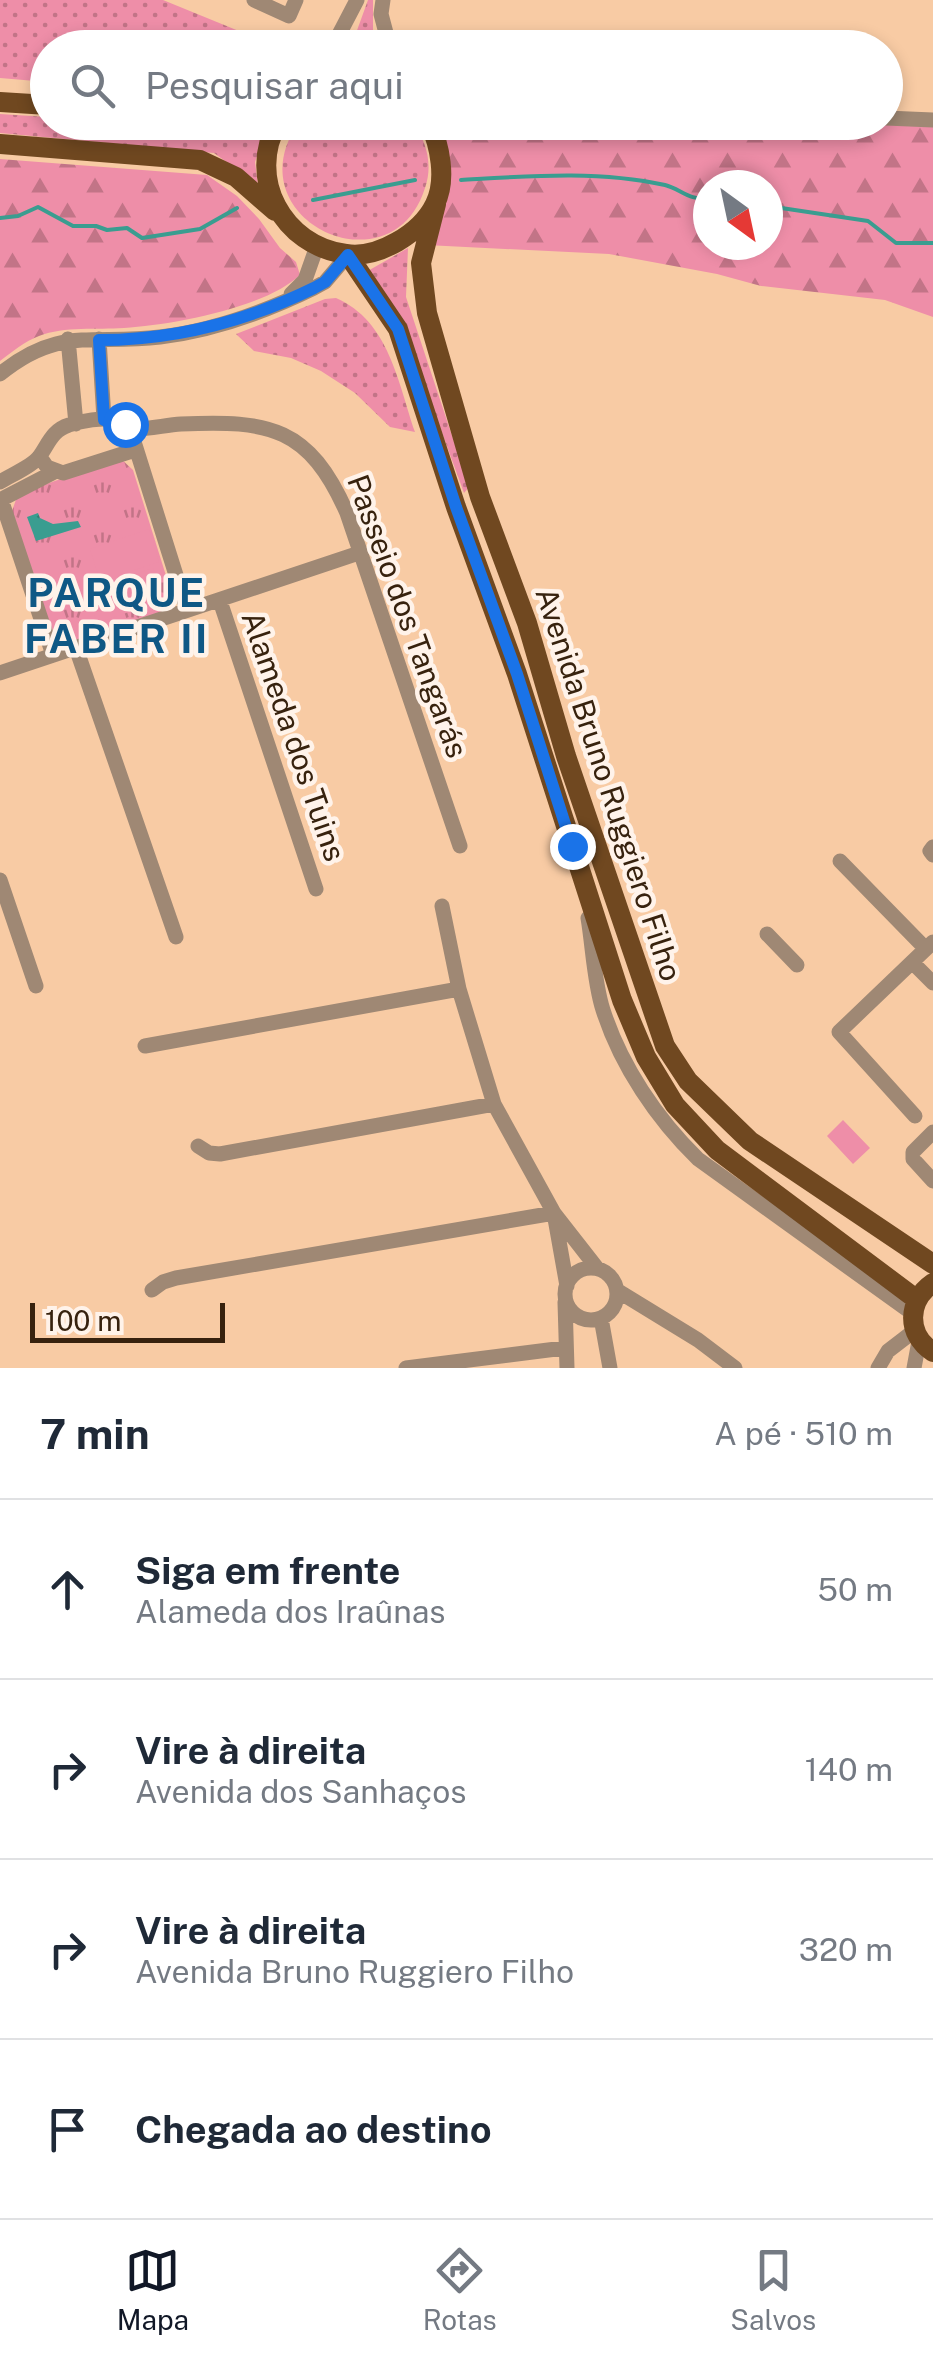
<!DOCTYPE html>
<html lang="pt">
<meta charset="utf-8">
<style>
body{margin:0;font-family:"Public Sans",sans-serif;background:#f2f2f3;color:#1f2937}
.compass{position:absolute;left:693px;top:170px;width:90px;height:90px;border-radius:50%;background:#fff;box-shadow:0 5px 15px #0003;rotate:147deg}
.scale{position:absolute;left:30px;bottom:25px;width:195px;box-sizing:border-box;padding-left:10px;border:5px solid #37220e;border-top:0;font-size:28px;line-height:35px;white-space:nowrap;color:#37220e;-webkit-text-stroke:8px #fff3ea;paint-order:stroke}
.stop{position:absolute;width:30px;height:30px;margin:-22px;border:8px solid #1a73e8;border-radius:50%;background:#fff}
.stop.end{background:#1a73e8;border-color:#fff;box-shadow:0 2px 10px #0008}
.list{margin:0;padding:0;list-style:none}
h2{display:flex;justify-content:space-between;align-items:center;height:130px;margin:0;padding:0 40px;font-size:42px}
h2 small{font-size:32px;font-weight:400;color:#747a83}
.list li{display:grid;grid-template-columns:65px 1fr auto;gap:30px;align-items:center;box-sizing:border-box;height:180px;padding:0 40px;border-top:2px solid #e0e1e3}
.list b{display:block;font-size:38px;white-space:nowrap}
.list p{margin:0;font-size:32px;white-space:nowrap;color:#747a83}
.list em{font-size:32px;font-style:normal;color:#747a83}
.icon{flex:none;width:55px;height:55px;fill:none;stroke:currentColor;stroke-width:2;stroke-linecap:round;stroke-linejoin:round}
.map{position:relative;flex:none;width:933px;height:1368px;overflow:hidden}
.search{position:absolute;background:#fff;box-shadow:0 5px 15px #0003;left:30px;right:30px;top:30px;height:110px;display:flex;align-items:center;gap:25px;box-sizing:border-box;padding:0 35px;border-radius:55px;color:#747a83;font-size:38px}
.sheet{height:850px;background:#fff}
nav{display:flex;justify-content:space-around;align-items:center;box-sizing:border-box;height:140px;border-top:2px solid #e0e1e3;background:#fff;font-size:28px;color:#747a83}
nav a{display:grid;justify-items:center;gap:5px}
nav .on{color:#111827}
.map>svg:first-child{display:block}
.grass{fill:url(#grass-dots)}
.forest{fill:url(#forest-firs);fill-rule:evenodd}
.park{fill:url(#park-tufts)}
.pitch{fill:#ee8ea8}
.water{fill:url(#water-ripples)}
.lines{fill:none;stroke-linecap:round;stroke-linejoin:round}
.stream{stroke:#3a9d90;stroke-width:4}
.minor{stroke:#9f8874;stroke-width:15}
.major{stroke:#704820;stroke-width:20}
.route{stroke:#1a73e8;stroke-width:12}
.labels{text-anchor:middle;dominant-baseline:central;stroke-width:9;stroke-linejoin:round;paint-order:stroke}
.street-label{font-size:30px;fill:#37220e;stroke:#fff3ea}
.district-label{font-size:40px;font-weight:bold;letter-spacing:2.5px;fill:#0f5885;stroke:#fff3ea}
</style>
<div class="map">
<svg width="933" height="1368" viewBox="0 0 933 1368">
<defs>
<pattern id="grass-dots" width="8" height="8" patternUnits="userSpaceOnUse" patternTransform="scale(2.5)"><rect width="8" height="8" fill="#ee8ea8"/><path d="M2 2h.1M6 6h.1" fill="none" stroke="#c27487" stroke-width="1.8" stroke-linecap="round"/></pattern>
<pattern id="forest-firs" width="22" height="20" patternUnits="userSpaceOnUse" patternTransform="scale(2.5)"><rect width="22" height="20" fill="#ee8ea8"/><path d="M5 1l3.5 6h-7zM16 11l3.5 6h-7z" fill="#c27487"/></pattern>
<pattern id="park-tufts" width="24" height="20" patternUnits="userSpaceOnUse" patternTransform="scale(2.5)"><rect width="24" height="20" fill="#ee8ea8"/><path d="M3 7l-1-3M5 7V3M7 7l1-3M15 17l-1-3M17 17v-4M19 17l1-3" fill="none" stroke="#c27487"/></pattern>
<pattern id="water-ripples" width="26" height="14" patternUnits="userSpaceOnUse" patternTransform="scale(2.5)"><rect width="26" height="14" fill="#3a9d90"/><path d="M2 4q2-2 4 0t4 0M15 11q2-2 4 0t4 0" fill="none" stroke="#328074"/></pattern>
</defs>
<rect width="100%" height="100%" fill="#f8cba4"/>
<path class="grass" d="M0 0H163L278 47 48 48 47 82 0 78Z
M368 0H373V47H351Z
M0 114 47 117 48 122H129L182 127 269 123 255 162 258 185 214 153 0 133Z
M299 122 413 123C427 142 433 165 425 188 392 294 231 219 299 122Z
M408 248 406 297 469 487 464 493 398 312 366 272Z
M336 298C389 321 398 382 415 432L390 427 355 393 321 371 291 358 254 351 236 334 325 299Z"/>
<path class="forest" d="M933 120V317L885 300 761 286 717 274 609 254 426 245 439 148 448 122ZM708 185H768V245H708Z
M0 159 207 175 237 196 259 219 280 248 296 262 300 275C265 308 172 325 124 328 97 330 65 326 39 336 25 341 12 352 0 361Z"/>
<path class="park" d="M120 458 133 470 173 598 162 613 73 641 62 639 51 628 12 511 18 494Z"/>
<path class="pitch" d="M149 529 159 562 100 581 90 549Z
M153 568 164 600 97 623 86 591Z
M843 1120 870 1148 853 1164 827 1136Z"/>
<path class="water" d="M38 513 40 518 53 524 78 521 81 527 36 541 27 517Z"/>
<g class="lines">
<path class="stream" d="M461 180C528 176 598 170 665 185 681 189 690 202 708 197
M313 200 415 180
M768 206 868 221 896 243H933
M0 218 18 216 38 207 73 226H96L107 230 127 228 142 238 200 229 237 208"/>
<path class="minor" d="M254 0 289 16 296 0
M383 0 381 14 390 48
M332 48 357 0
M886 118 933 120
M431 126 445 128 448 122
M291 294 305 280 317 246
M68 339 76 424
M99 339 104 419
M0 374C59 326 92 345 160 337 211 331 267 311 314 288L325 282 348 255
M130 429 187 610
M40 457 47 467 63 473 135 450
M0 482C11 475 31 467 39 457 48 445 52 430 69 425 81 421 103 417 115 420 123 422 127 428 135 429 150 429 166 425 181 424 270 420 309 427 347 513L460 846
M1 499 53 655
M0 500 54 472
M220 601 316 889
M76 648 176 937
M0 673 359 553
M933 847 930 851 933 855
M840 861 926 949
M0 880 36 986
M442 906 459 989 494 1104 554 1213 567 1286
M588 918C593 948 594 982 603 1010 621 1066 657 1119 698 1159L912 1313
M767 934 797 965
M912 962 933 983
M145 1046 459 989
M915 1116 839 1032 933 942
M933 1132 913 1152V1159L933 1181
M198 1146 209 1153 220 1154 494 1104
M565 1294a26 26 0 1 1 52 0a26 26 0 1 1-52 0Z
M152 1290 163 1282 176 1278 554 1213 597 1268
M618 1291 698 1340 735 1368
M565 1302 567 1368
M601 1318 610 1368
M406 1368 564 1348
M878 1368 888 1351 914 1331
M914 1368 919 1341"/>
<path class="major" d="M0 102 48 105
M278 122C246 178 283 246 346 254 378 259 421 233 435 204 447 180 440 145 429 122
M0 144 200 160 236 177 275 211
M436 204 421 263 427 313 480 497 527 623 566 756 665 1046 688 1081 750 1141 933 1264
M348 255 398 329 456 507 517 674 622 1000 646 1057 675 1105 717 1150 916 1299
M933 1283C907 1301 906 1334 933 1352"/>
</g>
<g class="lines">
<path class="route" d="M125 424 104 420 99 340C173 340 247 321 314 288L325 282 348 255 398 329 456 507 517 674 572 846"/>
</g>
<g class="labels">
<g class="street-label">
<text transform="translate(408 616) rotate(70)">Passeio dos Tangarás</text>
<text transform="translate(294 736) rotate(71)">Alameda dos Tuins</text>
<text transform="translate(609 784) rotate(72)">Avenida Bruno Ruggiero Filho</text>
</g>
<g class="district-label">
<text x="117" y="592">PARQUE<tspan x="117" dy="46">FABER II</tspan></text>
</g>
</g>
</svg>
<svg class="compass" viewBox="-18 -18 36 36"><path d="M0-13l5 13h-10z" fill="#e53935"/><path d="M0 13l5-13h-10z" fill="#747a83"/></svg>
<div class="scale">100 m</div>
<div class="stop" style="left:125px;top:424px"></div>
<div class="stop end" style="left:572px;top:846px"></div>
<div class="search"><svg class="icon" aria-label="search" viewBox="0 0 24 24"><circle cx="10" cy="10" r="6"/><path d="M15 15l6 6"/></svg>Pesquisar aqui</div>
</div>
<section class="sheet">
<h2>7 min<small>A pé · 510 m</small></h2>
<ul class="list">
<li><svg class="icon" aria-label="ahead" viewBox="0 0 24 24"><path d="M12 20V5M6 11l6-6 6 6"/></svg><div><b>Siga em frente</b><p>Alameda dos Iraûnas</p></div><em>50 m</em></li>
<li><svg class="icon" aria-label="right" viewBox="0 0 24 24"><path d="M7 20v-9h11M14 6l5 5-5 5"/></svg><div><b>Vire à direita</b><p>Avenida dos Sanhaços</p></div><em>140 m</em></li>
<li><svg class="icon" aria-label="right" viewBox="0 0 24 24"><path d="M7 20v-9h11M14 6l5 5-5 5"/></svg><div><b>Vire à direita</b><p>Avenida Bruno Ruggiero Filho</p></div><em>320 m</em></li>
<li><svg class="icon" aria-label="arrive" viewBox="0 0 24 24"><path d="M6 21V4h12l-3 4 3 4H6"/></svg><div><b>Chegada ao destino</b></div></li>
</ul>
</section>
<nav>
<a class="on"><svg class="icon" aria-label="map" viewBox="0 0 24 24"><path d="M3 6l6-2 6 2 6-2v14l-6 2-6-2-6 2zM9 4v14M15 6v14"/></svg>Mapa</a>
<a><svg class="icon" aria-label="directions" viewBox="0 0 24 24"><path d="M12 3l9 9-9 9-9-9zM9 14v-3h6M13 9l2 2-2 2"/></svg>Rotas</a>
<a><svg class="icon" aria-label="saved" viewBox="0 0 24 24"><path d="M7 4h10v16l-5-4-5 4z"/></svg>Salvos</a>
</nav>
